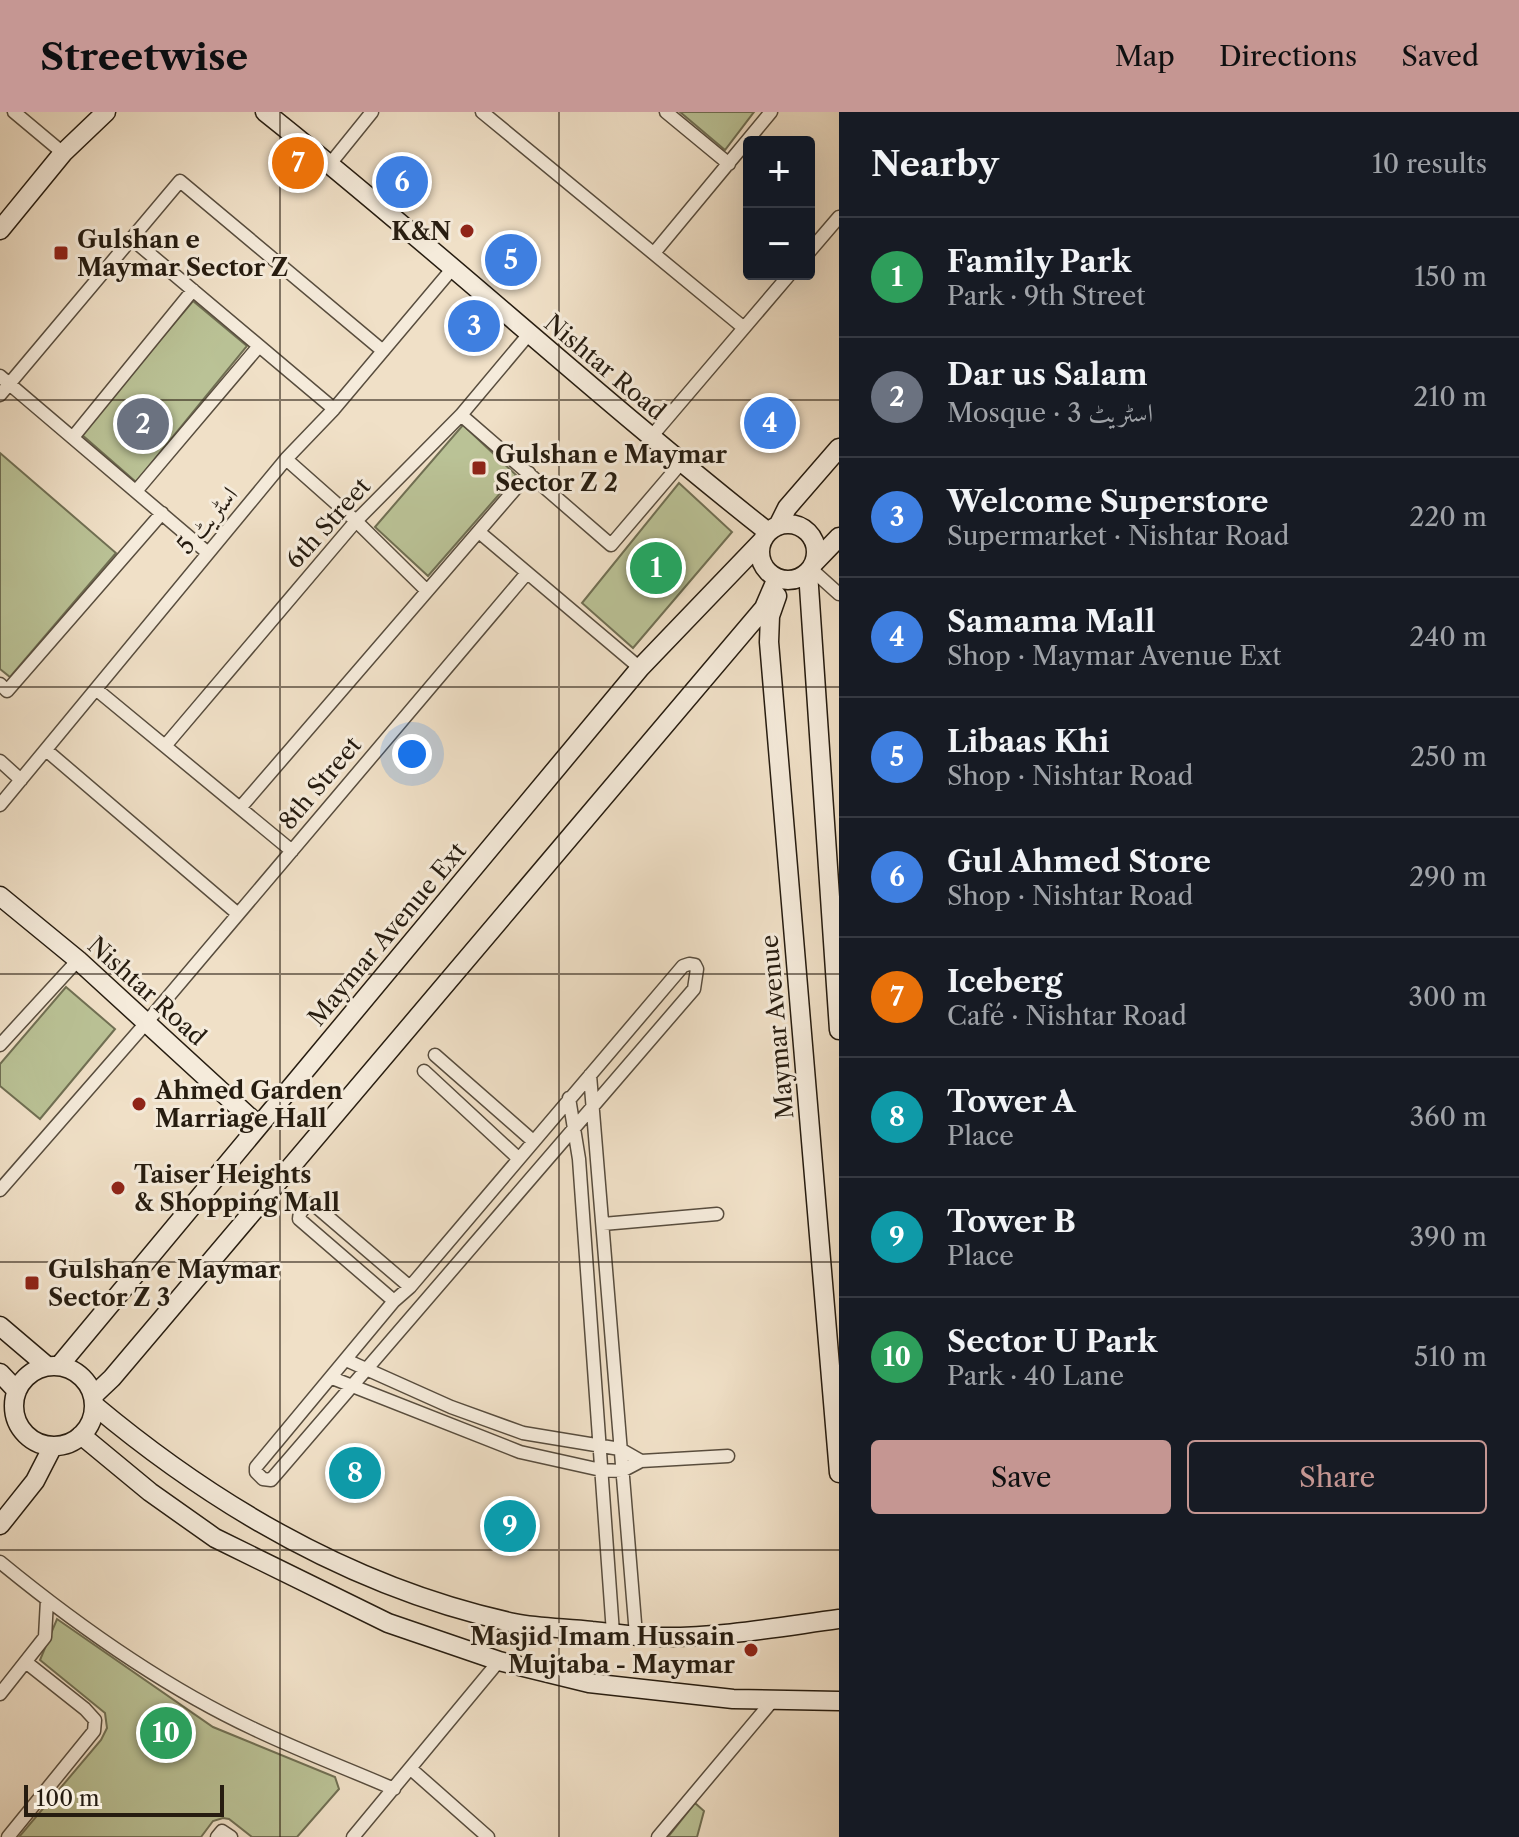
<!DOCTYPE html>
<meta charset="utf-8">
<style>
body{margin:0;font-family:"Libre Caslon Text",Amiri,serif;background:#242831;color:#f1f3f6}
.controls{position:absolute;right:24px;top:24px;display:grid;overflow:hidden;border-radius:8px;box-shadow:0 8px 32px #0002}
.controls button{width:72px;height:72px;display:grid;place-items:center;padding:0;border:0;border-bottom:2px solid #363941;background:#171b24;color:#f1f3f6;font:40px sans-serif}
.scale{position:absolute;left:24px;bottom:20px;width:200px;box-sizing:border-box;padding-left:8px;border:4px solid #261c10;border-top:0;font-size:22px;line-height:28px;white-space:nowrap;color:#261c10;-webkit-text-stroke:6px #f5ebdb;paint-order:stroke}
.you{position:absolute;left:412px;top:642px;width:28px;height:28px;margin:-20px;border:6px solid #fff;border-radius:50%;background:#1a73e8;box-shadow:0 0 0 12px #1a73e833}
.badge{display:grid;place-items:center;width:52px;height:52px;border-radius:50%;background:#c59692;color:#fff;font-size:26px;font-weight:700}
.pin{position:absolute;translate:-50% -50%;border:4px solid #fff;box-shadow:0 2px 8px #0006}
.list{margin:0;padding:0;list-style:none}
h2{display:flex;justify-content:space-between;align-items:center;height:104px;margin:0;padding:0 32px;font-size:34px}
h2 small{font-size:26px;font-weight:400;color:#9ea1a6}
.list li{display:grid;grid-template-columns:52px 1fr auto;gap:24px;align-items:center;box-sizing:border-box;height:120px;padding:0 32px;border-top:2px solid #363941}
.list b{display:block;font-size:30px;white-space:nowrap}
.list p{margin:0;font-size:26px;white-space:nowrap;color:#9ea1a6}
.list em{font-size:26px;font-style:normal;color:#9ea1a6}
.actions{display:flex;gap:16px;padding:24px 32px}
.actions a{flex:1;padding:18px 0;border:2px solid #c59692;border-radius:8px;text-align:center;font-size:28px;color:#c59692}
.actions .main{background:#c59692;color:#111}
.map{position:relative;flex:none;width:839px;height:1725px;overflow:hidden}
header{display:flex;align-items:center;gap:48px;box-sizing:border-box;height:112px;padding:0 40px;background:#c59692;color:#111}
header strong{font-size:38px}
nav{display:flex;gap:44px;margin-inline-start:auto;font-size:28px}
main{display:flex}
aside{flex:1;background:#171b24}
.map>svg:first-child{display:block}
.green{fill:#bac296;stroke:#706f53;stroke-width:2}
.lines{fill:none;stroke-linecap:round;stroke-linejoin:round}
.street-casing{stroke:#584d3e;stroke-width:15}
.secondary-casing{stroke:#261c10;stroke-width:21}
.street{stroke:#f5ebdb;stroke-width:12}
.secondary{stroke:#f5ebdb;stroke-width:18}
.grid{fill:none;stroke:#261c10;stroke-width:2;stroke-opacity:0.55}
.poi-dot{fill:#8f2418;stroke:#f5ebdb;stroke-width:3}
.labels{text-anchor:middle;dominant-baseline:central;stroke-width:6;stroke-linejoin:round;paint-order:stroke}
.poi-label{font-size:24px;font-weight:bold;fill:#261c10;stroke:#f5ebdb;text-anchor:start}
.street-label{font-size:24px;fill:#261c10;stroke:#f5ebdb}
</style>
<header>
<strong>Streetwise</strong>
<nav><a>Map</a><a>Directions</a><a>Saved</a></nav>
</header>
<main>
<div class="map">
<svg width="839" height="1725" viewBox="0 0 839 1725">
<rect width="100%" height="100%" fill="#f0e0c7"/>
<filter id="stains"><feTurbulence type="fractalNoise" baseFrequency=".0025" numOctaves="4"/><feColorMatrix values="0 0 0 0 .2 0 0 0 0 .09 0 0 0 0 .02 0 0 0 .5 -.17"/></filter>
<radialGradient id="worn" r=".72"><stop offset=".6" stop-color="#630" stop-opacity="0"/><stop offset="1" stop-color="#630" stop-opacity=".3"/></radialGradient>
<path class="green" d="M680 0H754L725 38Z
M193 189 247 234 136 370 81 322Z
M463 313 516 363 428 464 375 415Z
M0 341 116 441 10 565 0 557Z
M679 371 732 420 633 536 582 491Z
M66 875 115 917 40 1007 0 974V952Z
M57 1507 213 1615 335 1665 339 1677 297 1725H252L229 1707 223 1706 213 1709 201 1725H19L101 1628 107 1616 105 1601 40 1548Z
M695 1691 704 1699 697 1725H668Z"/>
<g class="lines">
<g class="street-casing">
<path id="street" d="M14 0 63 41
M482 0 744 216
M666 0 729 52
M330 52 372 0
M132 127 334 297
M809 140 839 105
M654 141 771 0
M0 264 208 441
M0 283 180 69 383 239
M461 303 611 433 681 351
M74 324 193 178
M651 325 790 162
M286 347 356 409 427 479
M137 378 259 234
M479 420 640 556
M810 456 839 482
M0 572 7 579 162 401
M97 578 292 739
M165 634 356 409 461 303 529 222
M46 638 238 802
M0 649 21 668
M0 693 286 347 334 297 452 157
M240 696 529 361
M689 852 695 853 697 857 694 877 271 1368 263 1367 256 1360V1355L394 1189 410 1175 683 854Z
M0 933 78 848
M435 943 533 1029
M424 959 518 1046
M590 963 636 1523
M569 986 579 1047 613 1521
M0 1078 146 911 527 461
M603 1112 717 1102
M394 1189 299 1107C299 1101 306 1091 313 1092L410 1175
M346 1248 451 1295 523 1321 620 1337 641 1349
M332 1266 520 1340 601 1358 622 1359 641 1349 728 1344
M0 1450C78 1514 162 1574 254 1617 300 1639 348 1657 394 1677
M0 1582 45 1525 47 1488
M411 1657 488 1725
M8 1725 94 1619 95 1608 85 1597 27 1551
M217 1725 222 1719 231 1725
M353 1725 499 1549
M658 1725 774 1587"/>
</g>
<g class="secondary-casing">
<path id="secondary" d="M265 0C436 136 597 285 768 420
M0 118 63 41 106 0
M760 440a28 28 0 1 1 56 0a28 28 0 1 1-56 0Z
M778 414 787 396 839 336
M814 451 839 425
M808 460 839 918
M777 484 770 504 769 530 839 1361
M0 784 78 848 258 1013
M0 1214 47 1254
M59 1254 640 556 762 429
M14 1294a40 40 0 1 1 80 0a40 40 0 1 1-80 0Z
M0 1261 17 1279
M93 1284 112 1266 764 496 777 466
M94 1293C216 1395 357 1477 514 1511 539 1516 566 1516 592 1519 614 1521 636 1525 658 1525 719 1526 779 1515 839 1507
M81 1323 150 1380 215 1426 388 1511 499 1549 589 1571 733 1587 839 1589
M0 1413 35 1369 53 1334"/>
</g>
<use href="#street" class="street"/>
<use href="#secondary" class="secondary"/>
</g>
<path class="grid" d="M280 0V1725M559 0V1725M0 288H839M0 575H839M0 862H839M0 1150H839M0 1438H839"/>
<g class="poi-dot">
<circle cx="467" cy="119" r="8"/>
<rect x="53" y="133" width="16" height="16" rx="4"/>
<rect x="471" y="348" width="16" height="16" rx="4"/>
<circle cx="139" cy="992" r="8"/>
<circle cx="118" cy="1076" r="8"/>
<rect x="24" y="1163" width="16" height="16" rx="4"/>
<circle cx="751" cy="1538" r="8"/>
</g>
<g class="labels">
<g class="poi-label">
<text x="451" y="119" text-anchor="end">K&amp;N</text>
<text x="77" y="127">Gulshan e<tspan x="77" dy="28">Maymar Sector Z</tspan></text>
<text x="495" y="342">Gulshan e Maymar<tspan x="495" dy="28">Sector Z 2</tspan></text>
<text x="155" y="978">Ahmed Garden<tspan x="155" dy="28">Marriage Hall</tspan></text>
<text x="134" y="1062">Taiser Heights<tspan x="134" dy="28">&amp; Shopping Mall</tspan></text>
<text x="48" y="1157">Gulshan e Maymar<tspan x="48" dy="28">Sector Z 3</tspan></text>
<text x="735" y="1524" text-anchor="end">Masjid Imam Hussain<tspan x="735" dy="28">Mujtaba - Maymar</tspan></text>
</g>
<g class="street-label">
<text transform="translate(605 255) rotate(40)">Nishtar Road</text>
<text transform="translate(207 408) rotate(-50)">اسٹریٹ 5</text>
<text transform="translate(328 411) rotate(-48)">6th Street</text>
<text transform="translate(320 671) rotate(-50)">8th Street</text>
<text transform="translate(387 822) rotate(-50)">Maymar Avenue Ext</text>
<text transform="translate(147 879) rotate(42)">Nishtar Road</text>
<text transform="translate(777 915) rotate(-95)">Maymar Avenue</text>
</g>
</g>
<rect width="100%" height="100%" filter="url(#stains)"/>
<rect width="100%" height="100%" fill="url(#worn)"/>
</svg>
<div class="controls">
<button>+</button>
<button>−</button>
</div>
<div class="scale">100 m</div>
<div class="you"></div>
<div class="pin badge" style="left:656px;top:456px;background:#2e9e5b">1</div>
<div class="pin badge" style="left:143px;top:312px;background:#6b7280">2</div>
<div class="pin badge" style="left:474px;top:214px;background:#3f7fe0">3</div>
<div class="pin badge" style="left:770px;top:311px;background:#3f7fe0">4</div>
<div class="pin badge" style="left:511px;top:148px;background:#3f7fe0">5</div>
<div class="pin badge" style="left:402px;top:70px;background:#3f7fe0">6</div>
<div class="pin badge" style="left:298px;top:51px;background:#e8710a">7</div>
<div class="pin badge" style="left:355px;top:1361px;background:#0f9aa8">8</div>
<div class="pin badge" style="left:510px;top:1414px;background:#0f9aa8">9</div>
<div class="pin badge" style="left:166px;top:1621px;background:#2e9e5b">10</div>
</div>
<aside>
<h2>Nearby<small>10 results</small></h2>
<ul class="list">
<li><span class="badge" style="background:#2e9e5b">1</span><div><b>Family Park</b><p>Park · 9th Street</p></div><em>150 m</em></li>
<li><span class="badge" style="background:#6b7280">2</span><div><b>Dar us Salam</b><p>Mosque · اسٹریٹ 3</p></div><em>210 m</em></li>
<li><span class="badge" style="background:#3f7fe0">3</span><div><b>Welcome Superstore</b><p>Supermarket · Nishtar Road</p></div><em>220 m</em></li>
<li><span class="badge" style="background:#3f7fe0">4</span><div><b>Samama Mall</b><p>Shop · Maymar Avenue Ext</p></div><em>240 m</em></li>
<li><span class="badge" style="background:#3f7fe0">5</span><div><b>Libaas Khi</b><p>Shop · Nishtar Road</p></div><em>250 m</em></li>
<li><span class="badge" style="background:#3f7fe0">6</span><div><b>Gul Ahmed Store</b><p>Shop · Nishtar Road</p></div><em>290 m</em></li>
<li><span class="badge" style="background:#e8710a">7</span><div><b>Iceberg</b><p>Café · Nishtar Road</p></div><em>300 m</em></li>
<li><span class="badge" style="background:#0f9aa8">8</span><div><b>Tower A</b><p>Place</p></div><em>360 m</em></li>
<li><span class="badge" style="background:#0f9aa8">9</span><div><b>Tower B</b><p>Place</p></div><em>390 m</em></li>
<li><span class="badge" style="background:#2e9e5b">10</span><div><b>Sector U Park</b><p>Park · 40 Lane</p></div><em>510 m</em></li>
</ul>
<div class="actions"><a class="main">Save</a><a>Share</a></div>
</aside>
</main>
